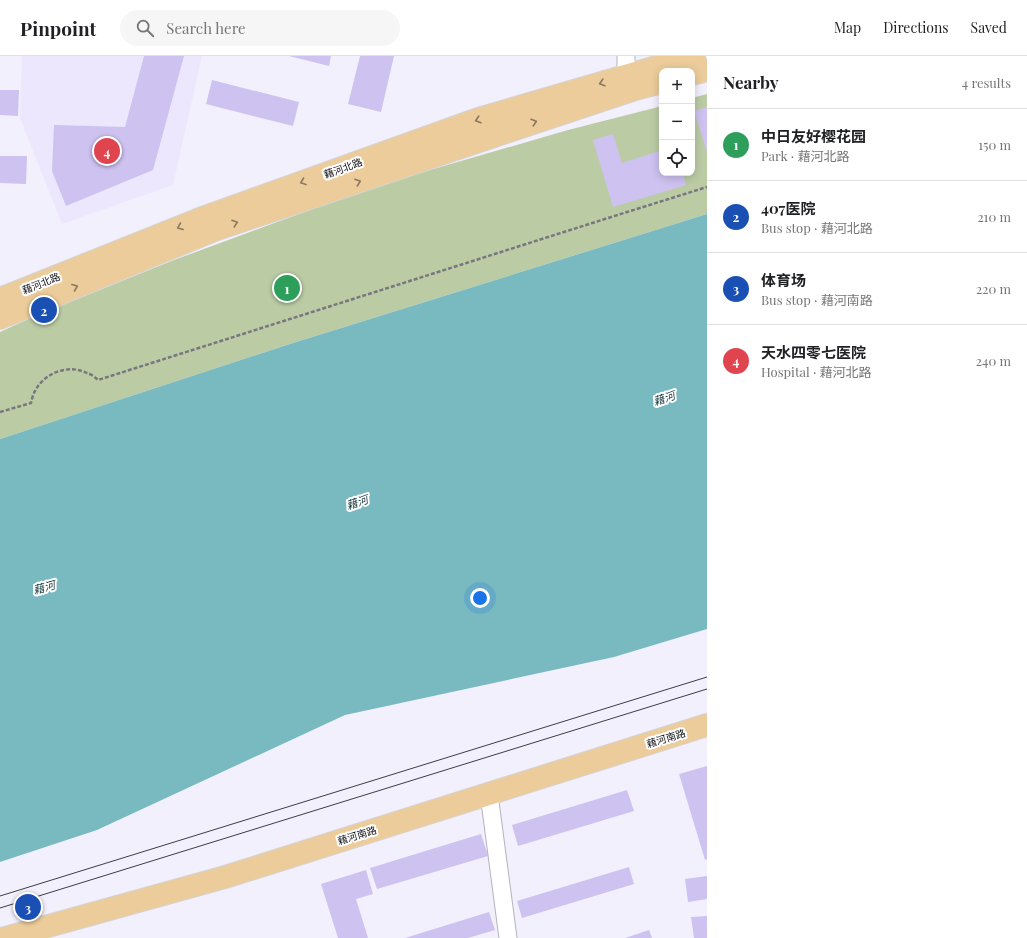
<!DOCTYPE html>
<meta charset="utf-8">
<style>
body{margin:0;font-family:"Playfair Display","Noto Sans SC",serif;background:#f6f6f6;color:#202124}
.controls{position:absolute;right:12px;top:12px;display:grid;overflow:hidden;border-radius:8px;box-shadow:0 2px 10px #0003}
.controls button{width:36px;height:36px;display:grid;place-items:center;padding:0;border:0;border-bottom:1px solid #e0e0e0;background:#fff;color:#202124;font:20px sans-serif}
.you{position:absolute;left:480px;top:542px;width:14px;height:14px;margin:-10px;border:3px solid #fff;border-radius:50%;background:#1a73e8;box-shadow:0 0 0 6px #1a73e833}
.badge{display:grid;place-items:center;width:26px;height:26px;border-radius:50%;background:#196270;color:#fff;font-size:13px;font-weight:700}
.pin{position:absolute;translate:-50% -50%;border:2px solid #fff;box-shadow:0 1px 4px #0006}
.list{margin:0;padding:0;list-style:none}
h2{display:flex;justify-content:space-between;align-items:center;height:52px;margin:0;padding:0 16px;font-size:17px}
h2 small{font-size:13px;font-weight:400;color:#757577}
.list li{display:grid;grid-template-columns:26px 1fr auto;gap:12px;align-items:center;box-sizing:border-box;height:72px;padding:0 16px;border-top:1px solid #e0e0e0}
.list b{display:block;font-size:15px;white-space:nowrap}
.list p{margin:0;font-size:13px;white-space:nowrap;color:#757577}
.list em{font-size:13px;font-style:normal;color:#757577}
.icon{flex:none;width:22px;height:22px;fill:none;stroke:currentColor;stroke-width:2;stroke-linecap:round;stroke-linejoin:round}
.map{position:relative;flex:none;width:707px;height:882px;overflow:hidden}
header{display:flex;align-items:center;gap:24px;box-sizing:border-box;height:56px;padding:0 20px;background:#fff;border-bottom:1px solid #e0e0e0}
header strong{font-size:19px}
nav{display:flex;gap:22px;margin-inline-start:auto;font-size:14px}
.search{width:280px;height:36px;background:#f6f6f6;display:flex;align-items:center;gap:10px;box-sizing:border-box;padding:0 14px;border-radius:22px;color:#757577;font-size:15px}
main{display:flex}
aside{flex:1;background:#fff}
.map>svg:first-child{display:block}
.built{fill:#ece7fc}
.green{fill:#bbcca5}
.water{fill:#79b9c0}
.building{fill:#cec2f1}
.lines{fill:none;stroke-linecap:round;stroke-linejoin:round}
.minor-casing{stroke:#b5b2bf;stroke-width:19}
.major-casing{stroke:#d4d4d5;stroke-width:24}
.path{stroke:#78767f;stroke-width:2.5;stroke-dasharray:4 2;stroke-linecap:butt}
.minor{stroke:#fff;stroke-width:17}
.major{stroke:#eccc9b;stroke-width:22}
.tram{stroke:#3e3c43;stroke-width:1}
.oneway{stroke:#8a785f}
.labels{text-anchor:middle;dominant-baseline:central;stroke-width:4;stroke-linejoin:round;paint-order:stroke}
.street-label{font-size:10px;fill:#121116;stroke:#fff}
.water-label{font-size:11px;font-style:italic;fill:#17383b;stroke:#fff}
</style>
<header>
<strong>Pinpoint</strong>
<div class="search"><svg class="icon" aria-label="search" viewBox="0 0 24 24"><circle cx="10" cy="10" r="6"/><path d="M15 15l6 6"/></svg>Search here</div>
<nav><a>Map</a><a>Directions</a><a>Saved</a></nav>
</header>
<main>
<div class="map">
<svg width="707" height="882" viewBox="0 0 707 882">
<rect width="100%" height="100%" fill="#f3f0fd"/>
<path class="built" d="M22 0H202L173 129 62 168 20 62Z"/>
<path class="green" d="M707 38V158L293 287 0 383V276L35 260 174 204 375 130 568 74 662 50V117H692V42Z"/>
<path class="water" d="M707 158V573L614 601 345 659 97 774 0 806V383L293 287Z"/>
<path class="building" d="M144 0H184L153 114 66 150 52 115 54 69 125 71Z
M289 0H331L329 10Z
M360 0H394L381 56 348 48Z
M212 24 299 46 293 70 206 48Z
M0 34H19L18 60 0 59Z
M707 51V96L694 55Z
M613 78 622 107 662 94V117H683L686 129 613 151 593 84Z
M0 100H27L26 128 0 127Z
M707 710V803L705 804 679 718Z
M627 734 634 755 518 790 512 769Z
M481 778 488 800 377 833 370 812Z
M629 811 634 828 522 862 517 845Z
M366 814 373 838 356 843 368 882H338L321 828Z
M707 820V843L688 846 685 823Z
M489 856 495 874 468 882H405Z
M707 860V882H694L691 861Z
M649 874 652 882H625Z"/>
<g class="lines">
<g class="minor-casing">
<path id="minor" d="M626 0V20L630 30
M489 738 508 882"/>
</g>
<g class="major-casing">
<path id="major" d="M692 18 707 14
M0 243 205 161 478 63 694 0
M0 262 217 173 488 82 632 34 662 26
M5 882 225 821 707 669"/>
</g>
<path class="path" d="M0 356 31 347C32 343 33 338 35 335 45 316 69 308 87 317 91 318 95 321 98 324L608 162 707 131"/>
<use href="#minor" class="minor"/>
<use href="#major" class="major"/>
<path class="tram" d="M0 840 707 621
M0 852 707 633"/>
</g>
<defs><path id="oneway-chevron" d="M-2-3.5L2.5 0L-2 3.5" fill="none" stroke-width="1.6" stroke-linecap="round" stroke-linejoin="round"/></defs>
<g class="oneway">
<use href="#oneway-chevron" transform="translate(602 27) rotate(164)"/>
<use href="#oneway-chevron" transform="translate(478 64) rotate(162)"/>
<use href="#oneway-chevron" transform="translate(534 66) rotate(-18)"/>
<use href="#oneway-chevron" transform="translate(303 126) rotate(160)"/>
<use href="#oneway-chevron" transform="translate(358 126) rotate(-19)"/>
<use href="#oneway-chevron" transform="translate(235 167) rotate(-19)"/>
<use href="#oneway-chevron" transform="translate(180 171) rotate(158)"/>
<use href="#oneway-chevron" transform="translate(75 231) rotate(-22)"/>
</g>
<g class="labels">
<g class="street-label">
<text transform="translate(343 112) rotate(-20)">藉河北路</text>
<text transform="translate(41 227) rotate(-22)">藉河北路</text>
<text transform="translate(666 682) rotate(-17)">藉河南路</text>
<text transform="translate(357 779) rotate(-17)">藉河南路</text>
</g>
<g class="water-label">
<text transform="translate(664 342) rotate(-19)">藉河</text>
<text transform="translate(357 446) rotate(-19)">藉河</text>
<text transform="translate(44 531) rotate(-15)">藉河</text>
</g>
</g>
</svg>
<div class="controls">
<button>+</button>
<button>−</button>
<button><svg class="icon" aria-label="locate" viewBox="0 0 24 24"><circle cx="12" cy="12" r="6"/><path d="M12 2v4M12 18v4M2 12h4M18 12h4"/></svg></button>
</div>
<div class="you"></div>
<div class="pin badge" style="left:287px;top:232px;background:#2e9e5b">1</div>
<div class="pin badge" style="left:44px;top:254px;background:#1a4fb4">2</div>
<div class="pin badge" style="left:28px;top:851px;background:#1a4fb4">3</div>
<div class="pin badge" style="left:107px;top:95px;background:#e0444e">4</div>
</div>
<aside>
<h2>Nearby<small>4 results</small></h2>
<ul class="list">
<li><span class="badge" style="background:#2e9e5b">1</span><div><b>中日友好樱花园</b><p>Park · 藉河北路</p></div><em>150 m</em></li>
<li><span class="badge" style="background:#1a4fb4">2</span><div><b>407医院</b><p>Bus stop · 藉河北路</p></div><em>210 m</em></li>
<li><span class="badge" style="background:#1a4fb4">3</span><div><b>体育场</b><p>Bus stop · 藉河南路</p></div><em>220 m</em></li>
<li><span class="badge" style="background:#e0444e">4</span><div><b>天水四零七医院</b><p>Hospital · 藉河北路</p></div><em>240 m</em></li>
</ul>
</aside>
</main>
